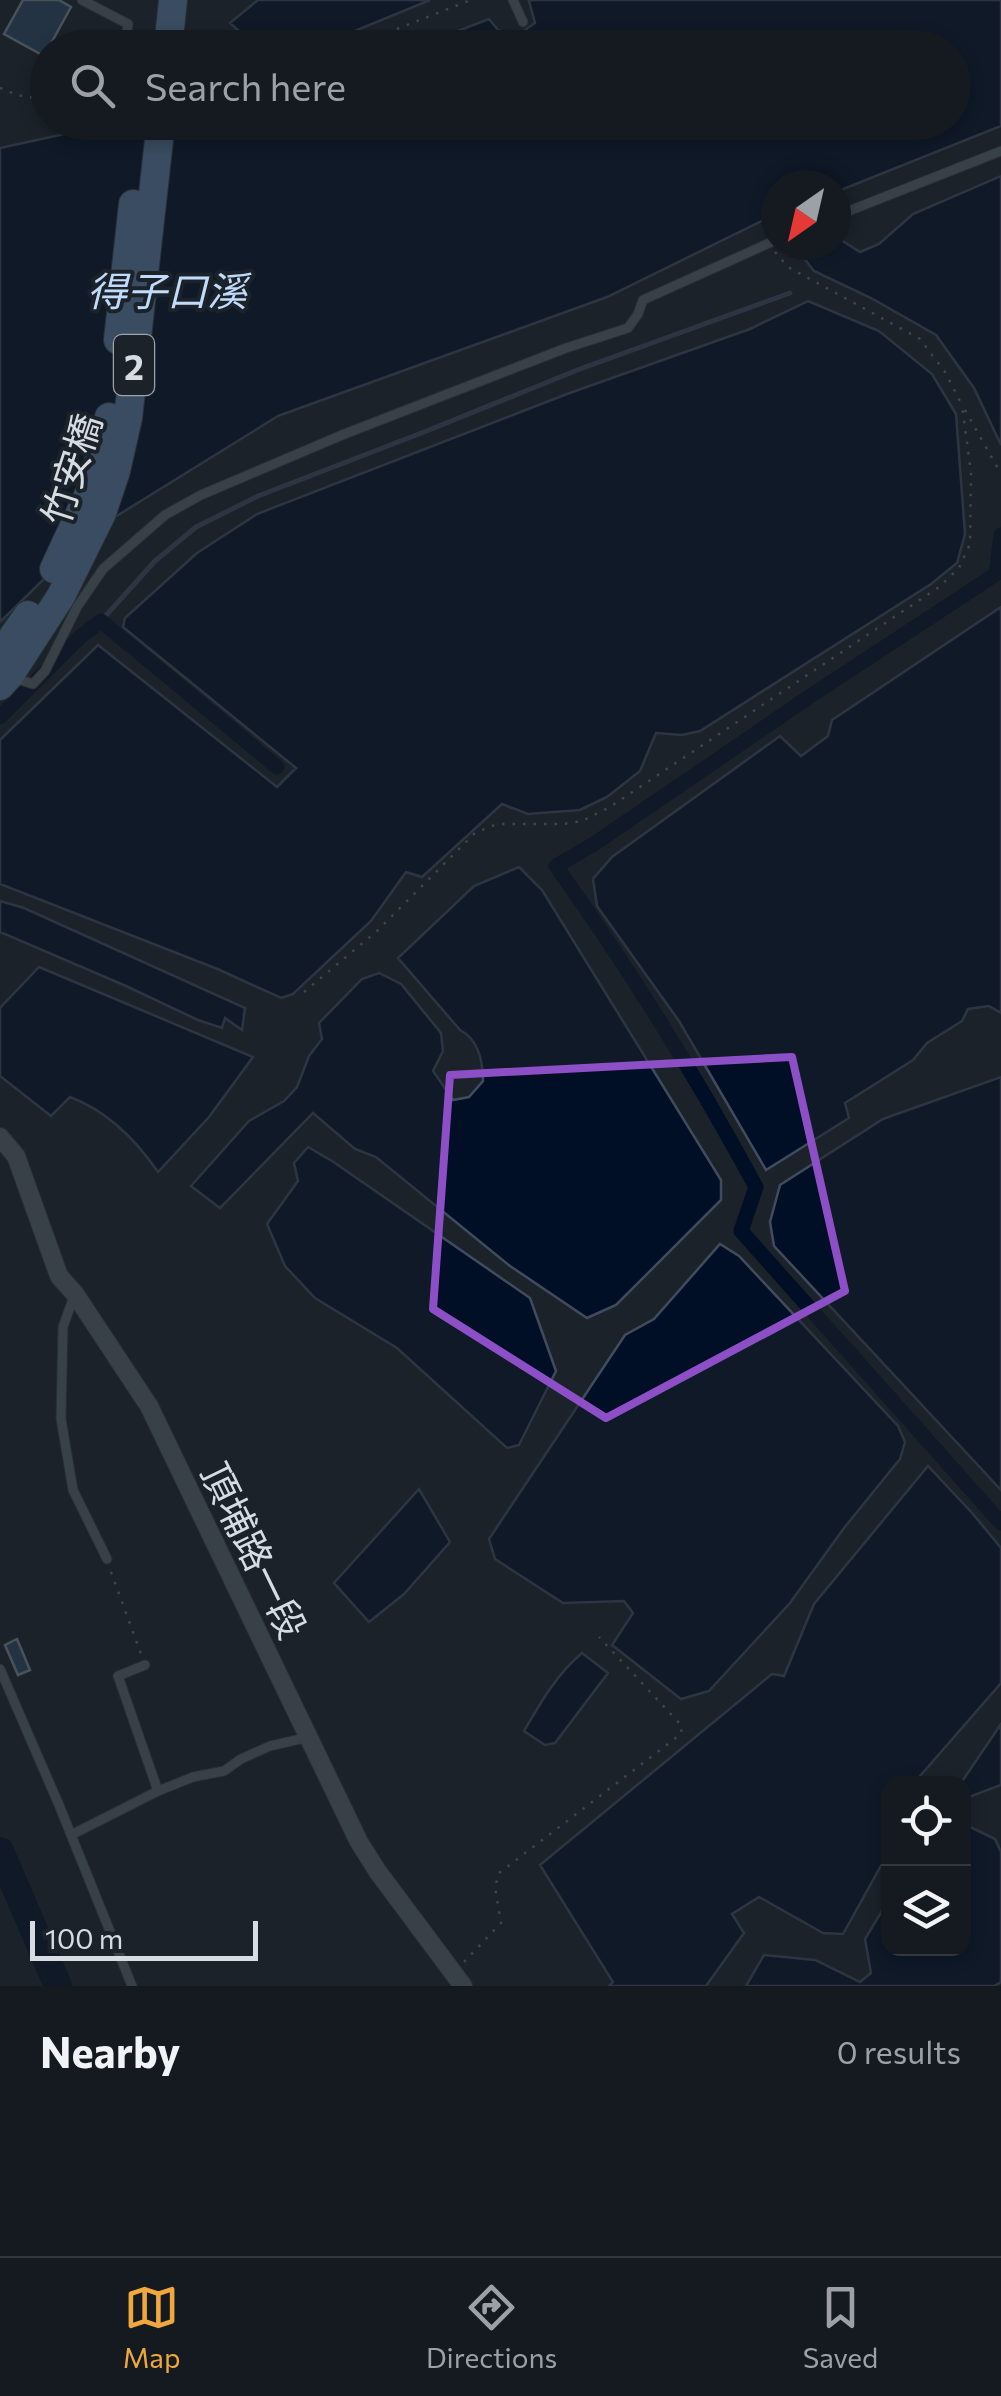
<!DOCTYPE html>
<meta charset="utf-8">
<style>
body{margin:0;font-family:Commissioner,"Noto Sans TC",sans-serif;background:#21272d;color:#f1f3f6}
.controls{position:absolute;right:30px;bottom:30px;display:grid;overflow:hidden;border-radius:20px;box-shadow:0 5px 15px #0003}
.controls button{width:90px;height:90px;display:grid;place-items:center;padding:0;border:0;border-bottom:2px solid #33383e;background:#141a20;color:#f1f3f6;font:50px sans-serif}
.compass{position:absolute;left:761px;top:170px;width:90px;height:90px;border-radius:50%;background:#141a20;box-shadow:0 5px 15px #0003;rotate:214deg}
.scale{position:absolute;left:30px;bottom:25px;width:228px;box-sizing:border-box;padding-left:10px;border:5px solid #d7dce2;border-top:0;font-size:28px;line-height:35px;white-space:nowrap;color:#d7dce2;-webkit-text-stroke:8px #1b222a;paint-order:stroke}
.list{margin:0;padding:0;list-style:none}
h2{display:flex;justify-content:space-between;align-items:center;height:130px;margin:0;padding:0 40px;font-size:42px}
h2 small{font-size:32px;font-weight:400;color:#9da1a5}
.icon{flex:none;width:55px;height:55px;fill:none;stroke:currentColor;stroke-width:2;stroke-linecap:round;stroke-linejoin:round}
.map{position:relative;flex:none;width:1001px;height:1986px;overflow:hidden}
.search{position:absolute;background:#141a20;box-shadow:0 5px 15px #0003;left:30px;right:30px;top:30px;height:110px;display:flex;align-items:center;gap:25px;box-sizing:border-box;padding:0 35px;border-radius:55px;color:#9da1a5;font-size:38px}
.sheet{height:270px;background:#141a20}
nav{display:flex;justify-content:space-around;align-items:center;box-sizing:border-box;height:140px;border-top:2px solid #33383e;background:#141a20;font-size:28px;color:#9da1a5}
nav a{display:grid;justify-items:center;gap:5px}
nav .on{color:#efa73e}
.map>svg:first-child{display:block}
.water{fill:#000e26;stroke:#404c5e;stroke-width:2.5}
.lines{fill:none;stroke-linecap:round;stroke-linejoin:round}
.stream{stroke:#404c5e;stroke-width:5}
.canal{stroke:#000e26;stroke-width:15}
.river{stroke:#000e26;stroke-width:28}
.building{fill:#2e4762;stroke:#808993;stroke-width:2.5}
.service-casing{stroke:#383d45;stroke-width:11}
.minor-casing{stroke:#383d45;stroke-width:20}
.primary-casing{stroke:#383d45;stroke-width:30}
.path{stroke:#696f76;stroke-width:2.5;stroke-dasharray:2.5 8;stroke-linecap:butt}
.service{stroke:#5c646e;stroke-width:9}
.minor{stroke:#5c646e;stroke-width:18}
.primary{stroke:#5e7fa5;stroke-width:28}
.marked{fill:none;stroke:#8d4fc6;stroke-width:8;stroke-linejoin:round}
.labels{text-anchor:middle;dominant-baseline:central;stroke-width:8;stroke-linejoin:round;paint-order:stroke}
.shield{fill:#1b222a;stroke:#9fa4ab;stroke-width:2.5}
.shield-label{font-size:35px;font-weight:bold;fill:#d7dce2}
.street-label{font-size:38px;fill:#d7dce2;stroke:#1b222a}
.water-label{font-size:40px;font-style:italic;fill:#c1dbfa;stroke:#1b222a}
</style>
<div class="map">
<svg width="1001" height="1986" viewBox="0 0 1001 1986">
<rect width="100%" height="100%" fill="#1b222a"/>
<path class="water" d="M258 0H430L316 47 258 48 230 23Z
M533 0H1001V126L836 192V185H776V214L607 297 278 416 94 530 0 622V148L120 122H954V48L416 47 489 19 498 30 516 36 535 23 529 1Z
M1001 176V445L974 388 936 335 871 298 814 271 796 248 809 245H836V239L838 238 860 252 879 244 913 214Z
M808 301 879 331 932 374 956 414 965 534 957 563 931 584 700 731 682 735 656 733 640 771 607 797 580 810 528 814 502 804 422 877 406 872 371 921 293 994 281 998 220 970 0 884V740L98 645 277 787 296 768 123 627 125 618 197 553 257 514 567 394 750 329Z
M1001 607V1013L989 1006 968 1009 962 1021 927 1043 913 1060 845 1103 849 1118 766 1170 679 1021 597 906 593 879 612 857 780 736 801 756 828 736 832 720Z
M519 867 542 890 721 1180V1200L616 1305 587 1318 510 1266 376 1157 355 1149 313 1113 220 1208 191 1186 249 1121 284 1101 297 1087 309 1056 322 1039 319 1023 362 979 379 973 401 984 441 1033 443 1051 433 1071 453 1100 469 1097 483 1081C483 1061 479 1040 460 1030L398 958 474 886Z
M0 901 24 908 245 1008 242 1030 225 1018 222 1028 198 1020 126 986 0 932Z
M39 967 253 1057 209 1117 158 1172C136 1140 107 1111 70 1097L51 1116 0 1076V1008Z
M1001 1077V1490L774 1246 770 1222 780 1185 883 1119Z
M308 1147 332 1161 530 1298 556 1371 519 1445 507 1448 397 1348 315 1298 285 1266 267 1224 298 1181 294 1163Z
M720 1244 739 1256 898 1426 905 1442 900 1459 844 1528 790 1603 709 1691 681 1699 612 1645 633 1613 624 1601 563 1603 495 1559 489 1539 625 1335 654 1319Z
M928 1466 973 1514 1001 1548V1683L914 1783 888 1784V1853L843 1934 823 1933 759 1897 732 1914 744 1933 706 1986H609L613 1982 540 1865 772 1674 784 1676 814 1604Z
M419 1489 450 1542 404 1594 369 1622 334 1583Z
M582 1653 608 1673 555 1743 545 1745 524 1731C541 1702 556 1675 582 1653Z
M1001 1724V1785L969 1797 964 1790V1784L961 1783Z
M964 1824 995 1839 1001 1852V1982L994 1986H746L764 1955 815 1960 860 1982 871 1973 865 1939 888 1901V1948H964Z"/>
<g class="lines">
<path class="stream" d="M101 621 155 561 196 527 258 496 424 432 580 369 790 293"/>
<path class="canal" d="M1001 535 996 574 809 697 594 844 556 866C629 968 696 1076 756 1187L741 1231 1001 1523
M0 717 81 636 101 621 277 767"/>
<path class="river" d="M0 1851 58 1986"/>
</g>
<path class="building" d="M23 0H59L71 7 44 56 4 34Z
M17 1639 30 1670 18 1675 5 1645Z"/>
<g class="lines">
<g class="service-casing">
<path id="service" d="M82 0 128 24 125 48
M513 0 523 22
M836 216 1001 151
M14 678 33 684 45 671 77 607 103 569 165 515 201 495 342 435 566 348 628 328 638 314 643 300 776 240
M74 1296 63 1327 61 1419 73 1490 107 1559
M145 1665 118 1676 158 1791
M0 1669 59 1805 132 1986
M71 1835 158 1791 193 1777 224 1771 241 1759 270 1746 309 1737"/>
</g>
<g class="minor-casing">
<path id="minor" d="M0 1137 16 1156 59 1276 75 1294 149 1406 359 1842 378 1872 463 1986"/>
</g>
<g class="primary-casing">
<path id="primary" d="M168 48 173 0
M118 340 133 204
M54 569 92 487 109 417
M0 655 28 615
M0 686 9 676 61 596 102 513 116 471 128 418 161 122"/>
</g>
<path class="path" d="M348 48 471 0
M0 88 17 95 48 100
M775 252 788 267 920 339 945 372 961 403
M965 410 1001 474
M304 992 377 931 475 833 497 824H563L582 821 610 807 939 587 959 568 970 544 971 473 962 405
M111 1572 141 1654
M464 1962 501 1923 495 1887 499 1873 681 1734 682 1726 599 1637"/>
<use href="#service" class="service"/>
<use href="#minor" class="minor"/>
<use href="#primary" class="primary"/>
</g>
<path d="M0 0H1001V1986H0ZM792 1057 845 1291 606 1418 433 1309 450 1075Z" fill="#1b222a" fill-opacity=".55" fill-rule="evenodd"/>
<path class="marked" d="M792 1057 845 1291 606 1418 433 1309 450 1075Z"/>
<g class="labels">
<rect class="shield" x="114" y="335" width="40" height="60" rx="8"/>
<g class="shield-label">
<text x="134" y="365">2</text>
</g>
<g class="street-label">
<text transform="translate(70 469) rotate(-72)">竹安橋</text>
<text transform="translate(255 1550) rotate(64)">頂埔路一段</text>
</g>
<g class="water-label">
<text x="167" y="289">得子口溪</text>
</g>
</g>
</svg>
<div class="controls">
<button><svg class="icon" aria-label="locate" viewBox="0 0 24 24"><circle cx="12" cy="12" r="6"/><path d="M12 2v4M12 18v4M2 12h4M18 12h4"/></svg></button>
<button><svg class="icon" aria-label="layers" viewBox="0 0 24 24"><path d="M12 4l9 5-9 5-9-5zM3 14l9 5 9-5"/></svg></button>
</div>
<svg class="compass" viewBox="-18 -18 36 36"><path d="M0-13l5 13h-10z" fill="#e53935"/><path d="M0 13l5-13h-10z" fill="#9da1a5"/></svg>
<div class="scale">100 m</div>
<div class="search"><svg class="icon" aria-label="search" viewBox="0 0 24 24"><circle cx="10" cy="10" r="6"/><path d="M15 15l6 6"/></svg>Search here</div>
</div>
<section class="sheet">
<h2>Nearby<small>0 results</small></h2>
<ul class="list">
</ul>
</section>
<nav>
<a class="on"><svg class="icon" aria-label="map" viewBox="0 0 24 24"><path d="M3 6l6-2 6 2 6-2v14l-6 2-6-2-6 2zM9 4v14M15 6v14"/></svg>Map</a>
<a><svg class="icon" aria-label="directions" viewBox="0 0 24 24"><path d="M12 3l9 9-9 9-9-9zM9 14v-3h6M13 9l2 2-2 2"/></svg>Directions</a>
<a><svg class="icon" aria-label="saved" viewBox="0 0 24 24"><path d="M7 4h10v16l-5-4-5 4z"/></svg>Saved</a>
</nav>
